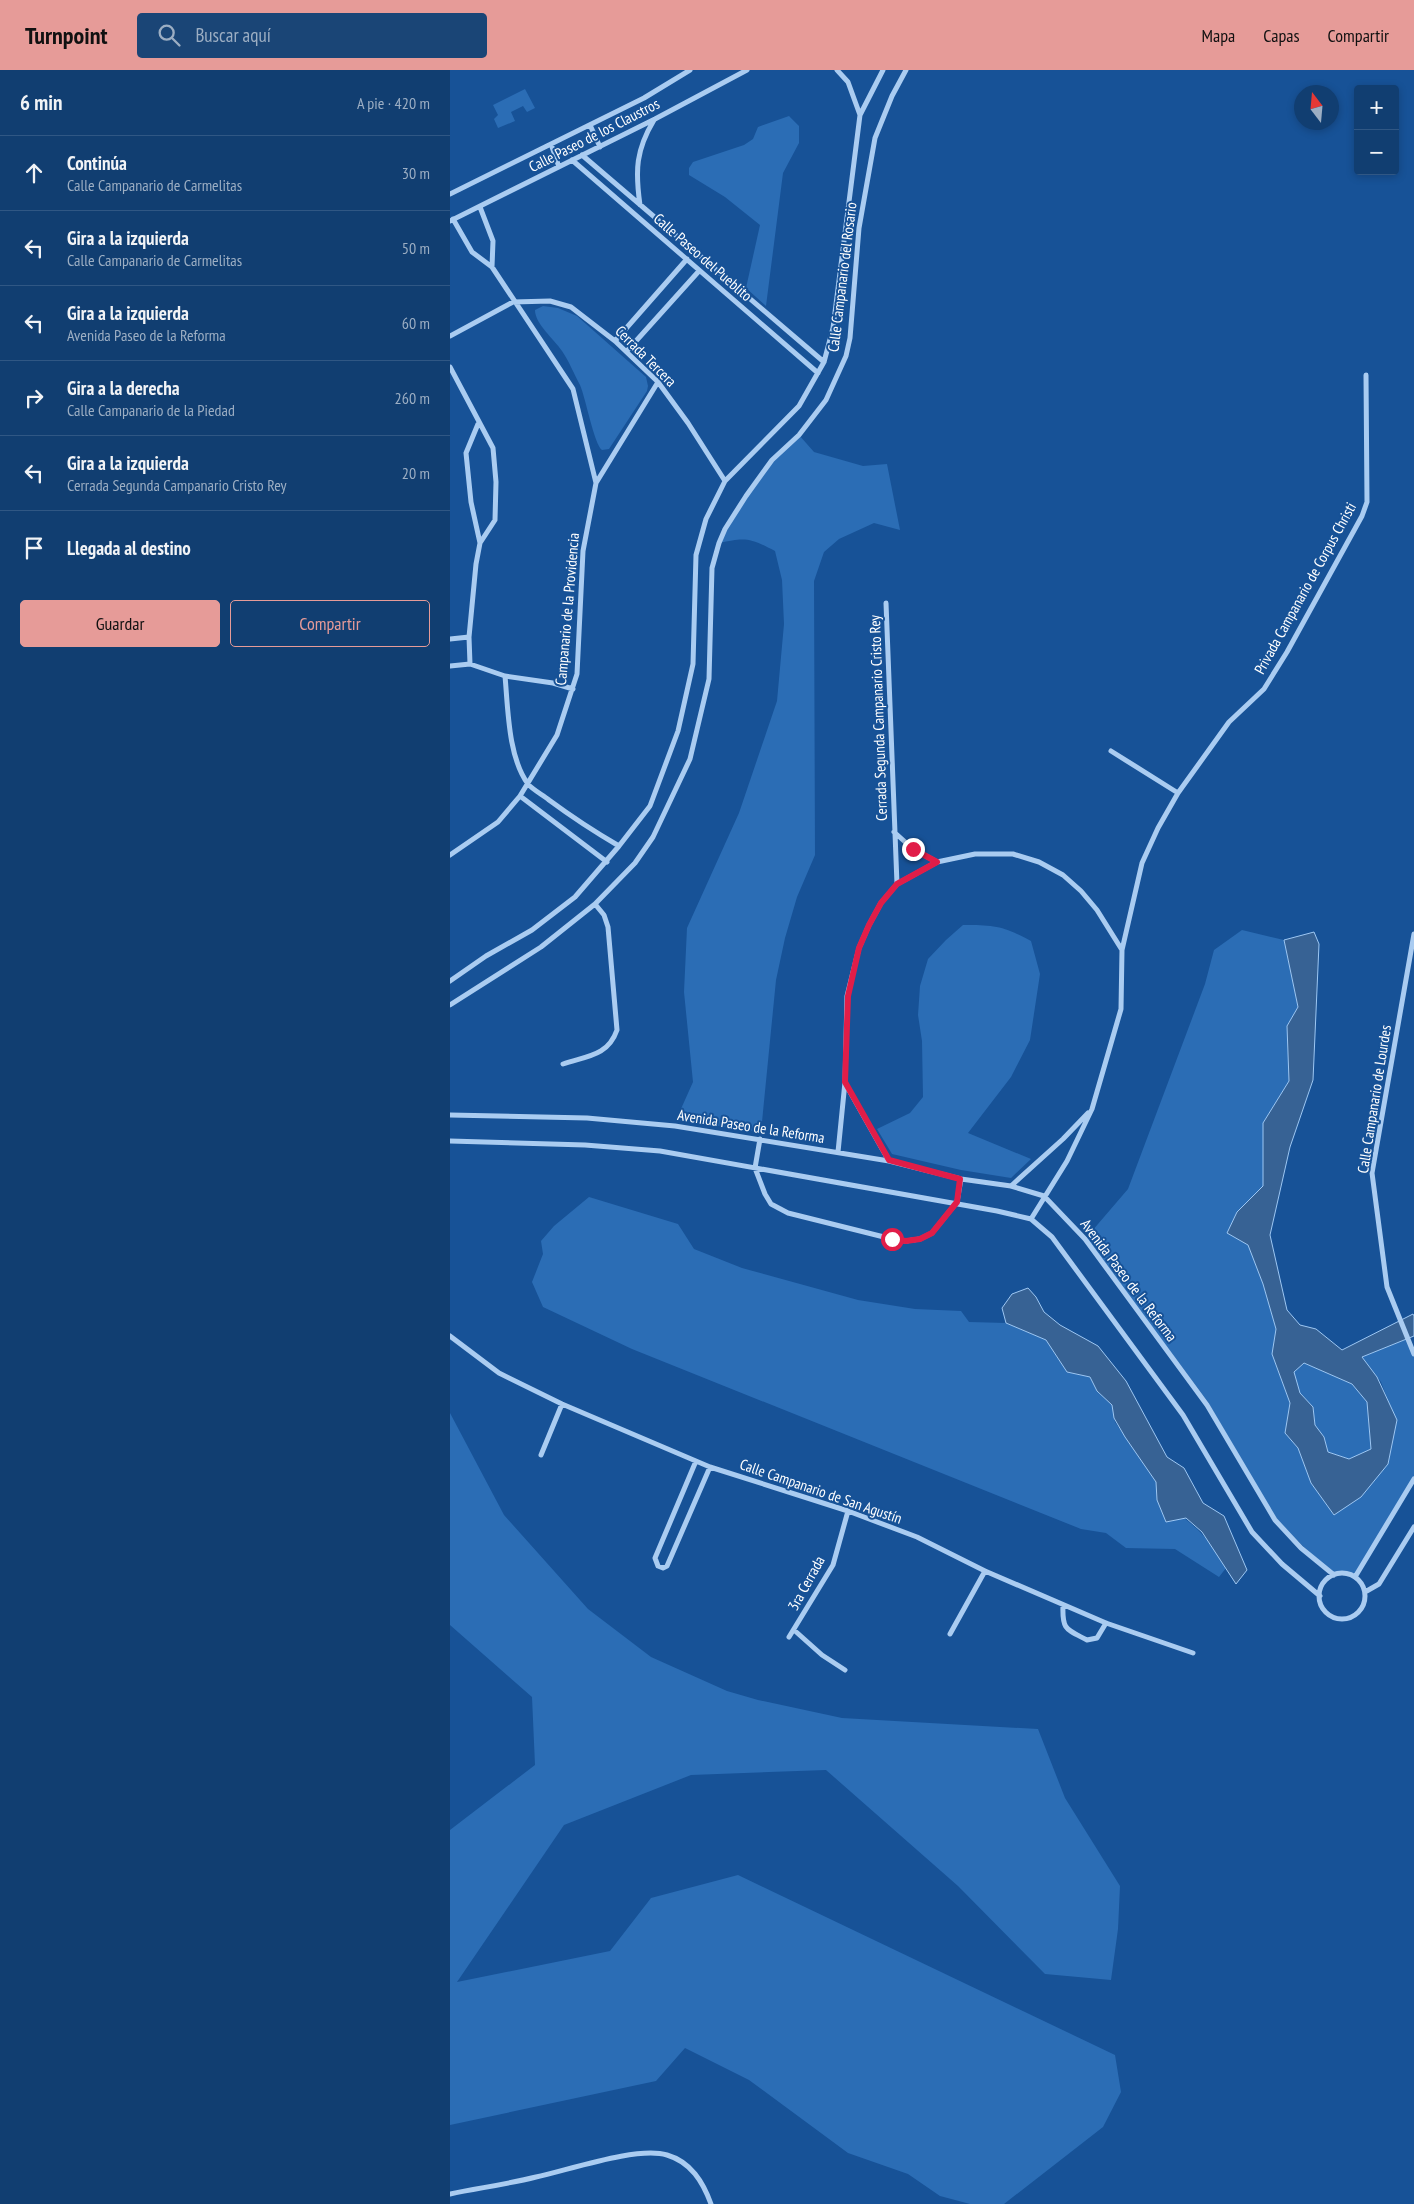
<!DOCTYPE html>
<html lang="es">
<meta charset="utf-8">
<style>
body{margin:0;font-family:"PT Sans Narrow",sans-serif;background:#1a4576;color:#f1f3f6}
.controls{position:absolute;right:15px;top:15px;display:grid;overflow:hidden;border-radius:5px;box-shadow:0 2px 8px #0003}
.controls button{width:45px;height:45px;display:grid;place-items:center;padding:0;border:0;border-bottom:1px solid #305784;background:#113e71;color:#f1f3f6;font:25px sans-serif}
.compass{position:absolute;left:844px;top:15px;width:45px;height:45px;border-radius:50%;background:#113e71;box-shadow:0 2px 8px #0003;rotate:344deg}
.stop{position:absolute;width:15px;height:15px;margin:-11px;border:4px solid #e11d48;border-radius:50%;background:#fff}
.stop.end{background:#e11d48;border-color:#fff;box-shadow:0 1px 5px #0008}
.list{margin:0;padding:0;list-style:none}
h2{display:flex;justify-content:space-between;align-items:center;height:65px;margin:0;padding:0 20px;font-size:21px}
h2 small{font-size:16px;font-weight:400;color:#9caec3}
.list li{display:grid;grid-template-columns:32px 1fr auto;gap:15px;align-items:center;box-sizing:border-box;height:75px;padding:0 20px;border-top:1px solid #305784}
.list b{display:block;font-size:19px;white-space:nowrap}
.list p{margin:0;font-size:16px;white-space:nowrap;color:#9caec3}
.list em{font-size:16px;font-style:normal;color:#9caec3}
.actions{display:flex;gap:10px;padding:15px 20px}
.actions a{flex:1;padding:11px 0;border:1px solid #e69b98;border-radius:5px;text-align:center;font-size:18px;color:#e69b98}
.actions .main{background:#e69b98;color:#111}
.icon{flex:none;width:28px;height:28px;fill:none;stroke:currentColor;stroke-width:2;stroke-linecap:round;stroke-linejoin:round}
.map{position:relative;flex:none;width:964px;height:2134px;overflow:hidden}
header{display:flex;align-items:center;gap:30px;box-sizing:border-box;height:70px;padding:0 25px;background:#e69b98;color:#111}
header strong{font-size:24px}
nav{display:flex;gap:28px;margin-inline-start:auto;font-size:18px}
.search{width:350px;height:45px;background:#1a4576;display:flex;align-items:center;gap:12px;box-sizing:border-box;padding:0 18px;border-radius:5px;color:#9caec3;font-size:19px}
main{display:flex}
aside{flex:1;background:#113e71}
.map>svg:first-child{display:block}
.green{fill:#2b6db5}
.water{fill:#376294;stroke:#9dc7f3;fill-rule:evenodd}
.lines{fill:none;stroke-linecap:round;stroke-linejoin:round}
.street{stroke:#aaccf1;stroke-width:5}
.route{stroke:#e11d48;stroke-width:6}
.labels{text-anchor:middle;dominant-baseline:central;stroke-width:4;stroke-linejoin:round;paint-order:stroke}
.street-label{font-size:15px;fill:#fff;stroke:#175297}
</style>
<header>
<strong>Turnpoint</strong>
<div class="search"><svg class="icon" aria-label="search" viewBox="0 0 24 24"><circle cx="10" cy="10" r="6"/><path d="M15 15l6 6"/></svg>Buscar aquí</div>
<nav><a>Mapa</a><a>Capas</a><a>Compartir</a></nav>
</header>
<main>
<aside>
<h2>6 min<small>A pie · 420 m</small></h2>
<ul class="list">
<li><svg class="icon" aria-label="ahead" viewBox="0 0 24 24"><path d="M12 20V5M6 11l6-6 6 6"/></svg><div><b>Continúa</b><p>Calle Campanario de Carmelitas</p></div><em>30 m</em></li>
<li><svg class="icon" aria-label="left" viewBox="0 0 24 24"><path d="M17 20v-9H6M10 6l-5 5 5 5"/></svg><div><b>Gira a la izquierda</b><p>Calle Campanario de Carmelitas</p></div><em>50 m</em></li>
<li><svg class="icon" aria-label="left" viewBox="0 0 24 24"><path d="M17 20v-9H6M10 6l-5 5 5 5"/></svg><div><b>Gira a la izquierda</b><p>Avenida Paseo de la Reforma</p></div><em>60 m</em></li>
<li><svg class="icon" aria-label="right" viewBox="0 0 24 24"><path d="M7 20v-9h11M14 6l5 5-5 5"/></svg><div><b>Gira a la derecha</b><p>Calle Campanario de la Piedad</p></div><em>260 m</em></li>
<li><svg class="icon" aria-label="left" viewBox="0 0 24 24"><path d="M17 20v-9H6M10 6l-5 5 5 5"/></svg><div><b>Gira a la izquierda</b><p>Cerrada Segunda Campanario Cristo Rey</p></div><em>20 m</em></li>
<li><svg class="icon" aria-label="arrive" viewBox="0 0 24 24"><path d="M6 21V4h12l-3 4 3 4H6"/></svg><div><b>Llegada al destino</b></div></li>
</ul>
<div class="actions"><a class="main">Guardar</a><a>Compartir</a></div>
</aside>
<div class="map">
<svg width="964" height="2134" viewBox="0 0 964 2134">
<rect width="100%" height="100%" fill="#175297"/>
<path class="green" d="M75 19 85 38 77 42 73 36 61 42 65 51 48 58 44 49 48 45 43 35Z
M339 46 349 56V73L333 103 316 236 296 218 310 155 275 127 239 105V98L243 92 294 75 303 69 308 57Z
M93 236 108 238 127 246 196 307 198 316 197 321 159 379 152 380C144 374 136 329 130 315 124 304 119 291 112 281 104 269 85 254 85 240Z
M349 365 364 382 413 396 437 394 450 460 424 453 389 469 374 482 364 511 365 785 347 827 335 868 326 910 311 1062 226 1050 243 1012 234 922 237 858 289 743 327 631 334 554 332 510 325 481C300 468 296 467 269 473L275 459 322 390Z
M513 855C545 855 553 856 581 871L590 904 580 970 561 1007 518 1063 581 1089 561 1108 511 1100 442 1084 427 1059 460 1043 473 1027 472 971 468 945 470 916 478 889 496 870Z
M792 860 834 870 848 937 837 956 839 1011 813 1053V1116L787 1142 813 1214 826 1259 822 1284 840 1333 835 1363 848 1378 861 1413 884 1445 938 1394 946 1351 931 1312 912 1287 957 1269 964 1287V1408L904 1506 891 1503 884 1505 851 1474 824 1446 758 1332 636 1168 678 1119 755 914 764 880Z
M139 1127 228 1154 244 1179 292 1198 408 1230 465 1239 511 1241 519 1252 556 1253 596 1270 617 1302 640 1307 647 1321 662 1335 665 1352 706 1412 707 1430C741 1451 756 1463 776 1498L769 1507 725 1479 676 1478 656 1463 631 1459 182 1279 93 1237 82 1212 93 1184 91 1171 104 1156Z
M854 1293 902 1314 917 1332 921 1380 899 1389 878 1382 874 1367 865 1355 863 1337 850 1323 843 1302Z
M0 1343 54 1445 138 1539 201 1587 277 1621 308 1630 392 1648 588 1659 615 1728 670 1816 668 1859 661 1910 595 1904 508 1816 376 1700 241 1705 114 1755 7 1912 160 1881 201 1828 288 1805 665 1985 671 2022 653 2057 554 2134H520L490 2126 458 2104 398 2083 299 2010 235 1978 206 2011 0 2055V1760L85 1695 82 1627 0 1555Z"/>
<path class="water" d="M864 862 869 874 863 1010 840 1077 820 1165 837 1240 850 1255 866 1259 892 1280 963 1244 964 1246V1266L912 1287 927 1307 947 1350 938 1394 911 1427 884 1445 861 1413 848 1378 835 1363 840 1333 822 1284 826 1259 813 1214 798 1175 777 1163 787 1142 813 1116V1053L839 1011 837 956 848 937 834 870ZM854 1293 902 1314 917 1332 921 1379 899 1389 878 1382 874 1367 865 1355 863 1337 850 1323 844 1302Z
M578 1218 586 1227 594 1242 610 1255 648 1276 676 1311 717 1387 734 1398 753 1433 774 1446 797 1500 786 1514 752 1462 736 1448 716 1452 707 1430 706 1412 675 1367 664 1348 662 1335 647 1321 640 1307 617 1302 596 1270 556 1253 552 1238 562 1224Z"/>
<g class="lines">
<path class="street" d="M387 0 398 12 410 45
M140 55 150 77
M101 74 109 97
M132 85 374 292
M122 90 368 303
M0 124 194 28 240 0
M190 135C185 100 186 80 204 50
M30 137 43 171 42 197
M3 149 22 182 42 197 123 319 146 413
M0 151 205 49 297 0
M0 266 63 232 100 231 121 237 165 271 208 312 238 353 275 411
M165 271 237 189
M177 281 249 201
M0 297 43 378 46 412 45 450 30 473 26 494 19 567 20 594 55 606C58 638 58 687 78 714 83 720 93 725 99 730 122 747 145 762 169 776
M28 354 16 383 21 432 30 473
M436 533 447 814
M0 569 19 567
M0 596 20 594
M55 606 103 613 123 619
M661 681 728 723
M70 726 157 792
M444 762 463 779 487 792
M0 785 48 752 70 726 107 665 127 604 133 481 146 413 208 312
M964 864 922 1103 937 1217 964 1284
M672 880 692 793 708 758 728 723 779 652 814 619 837 582 912 446 917 432 916 305
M0 911 36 886 82 860 125 827 169 776 200 736 228 661 243 594 246 485 256 449 275 411 349 336 374 292 383 258 410 45 433 0
M0 935 91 877 145 834 185 793 203 767 240 689 259 609 262 498 269 473 275 459 296 426 322 390 349 365 376 330 396 286 400 268 409 158 425 68 442 26 456 0
M113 994C137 986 158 986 167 960L158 857 154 845 145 834
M395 1013 439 1091
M0 1045 137 1048 225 1056 439 1091 511 1109 561 1116 594 1126 635 1169 757 1335 825 1450 851 1478 884 1505
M310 1069 305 1098 315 1124 321 1134 338 1143 442 1169 456 1171 470 1169 482 1163 507 1132 511 1109
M0 1071 135 1075 210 1081 547 1141 581 1149 602 1167 733 1345 802 1462 832 1494 870 1526
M388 1082 395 1012 397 926 409 878 419 855 431 833 447 814 487 792 525 784H563L589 792 613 805 631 821 647 840 672 880 671 939 642 1039 617 1091 581 1149
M561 1116 613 1069 638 1043
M0 1266 49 1303 112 1334 260 1397 398 1441 467 1467 535 1501 656 1553 743 1583
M91 1385 112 1334
M246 1391 205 1488 208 1496 213 1498 217 1496 260 1397
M869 1526a23 23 0 1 1 46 0a23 23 0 1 1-46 0Z
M905 1507 964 1409
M915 1522 929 1514 964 1457
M613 1535C612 1560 616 1559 637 1570L647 1568 656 1553
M344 1560 372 1585 395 1600
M500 1564 535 1501
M339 1567 383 1495 398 1441
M0 2124C29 2118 58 2114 86 2107 119 2100 187 2076 217 2085 241 2092 253 2112 261 2134"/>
</g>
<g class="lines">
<path class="route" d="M442 1169 456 1171 470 1169 482 1163 507 1132 510 1109 439 1090 395 1012 398 926 409 878 419 855 431 833 447 814 487 792 463 779"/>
</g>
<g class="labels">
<g class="street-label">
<text transform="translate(144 65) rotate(-27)">Calle Paseo de los Claustros</text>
<text transform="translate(253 187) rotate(41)">Calle Paseo del Pueblito</text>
<text transform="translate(392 207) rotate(-83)">Calle Campanario del Rosario</text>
<text transform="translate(196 286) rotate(45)">Cerrada Tercera</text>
<text transform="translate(855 518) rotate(-61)">Privada Campanario de Corpus Christi</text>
<text transform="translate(117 539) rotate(-85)">Campanario de la Providencia</text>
<text transform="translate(428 648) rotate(-92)">Cerrada Segunda Campanario Cristo Rey</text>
<text transform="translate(924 1029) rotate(-81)">Calle Campanario de Lourdes</text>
<text transform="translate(301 1056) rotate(9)">Avenida Paseo de la Reforma</text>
<text transform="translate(679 1210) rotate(53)">Avenida Paseo de la Reforma</text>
<text transform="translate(371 1421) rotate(19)">Calle Campanario de San Agustín</text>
<text transform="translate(356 1513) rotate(-61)">3ra Cerrada</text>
</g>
</g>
</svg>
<div class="controls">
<button>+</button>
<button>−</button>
</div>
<svg class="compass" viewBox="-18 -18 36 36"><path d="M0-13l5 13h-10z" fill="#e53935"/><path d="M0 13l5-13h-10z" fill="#9caec3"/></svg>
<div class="stop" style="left:442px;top:1169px"></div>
<div class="stop end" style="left:463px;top:779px"></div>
</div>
</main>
